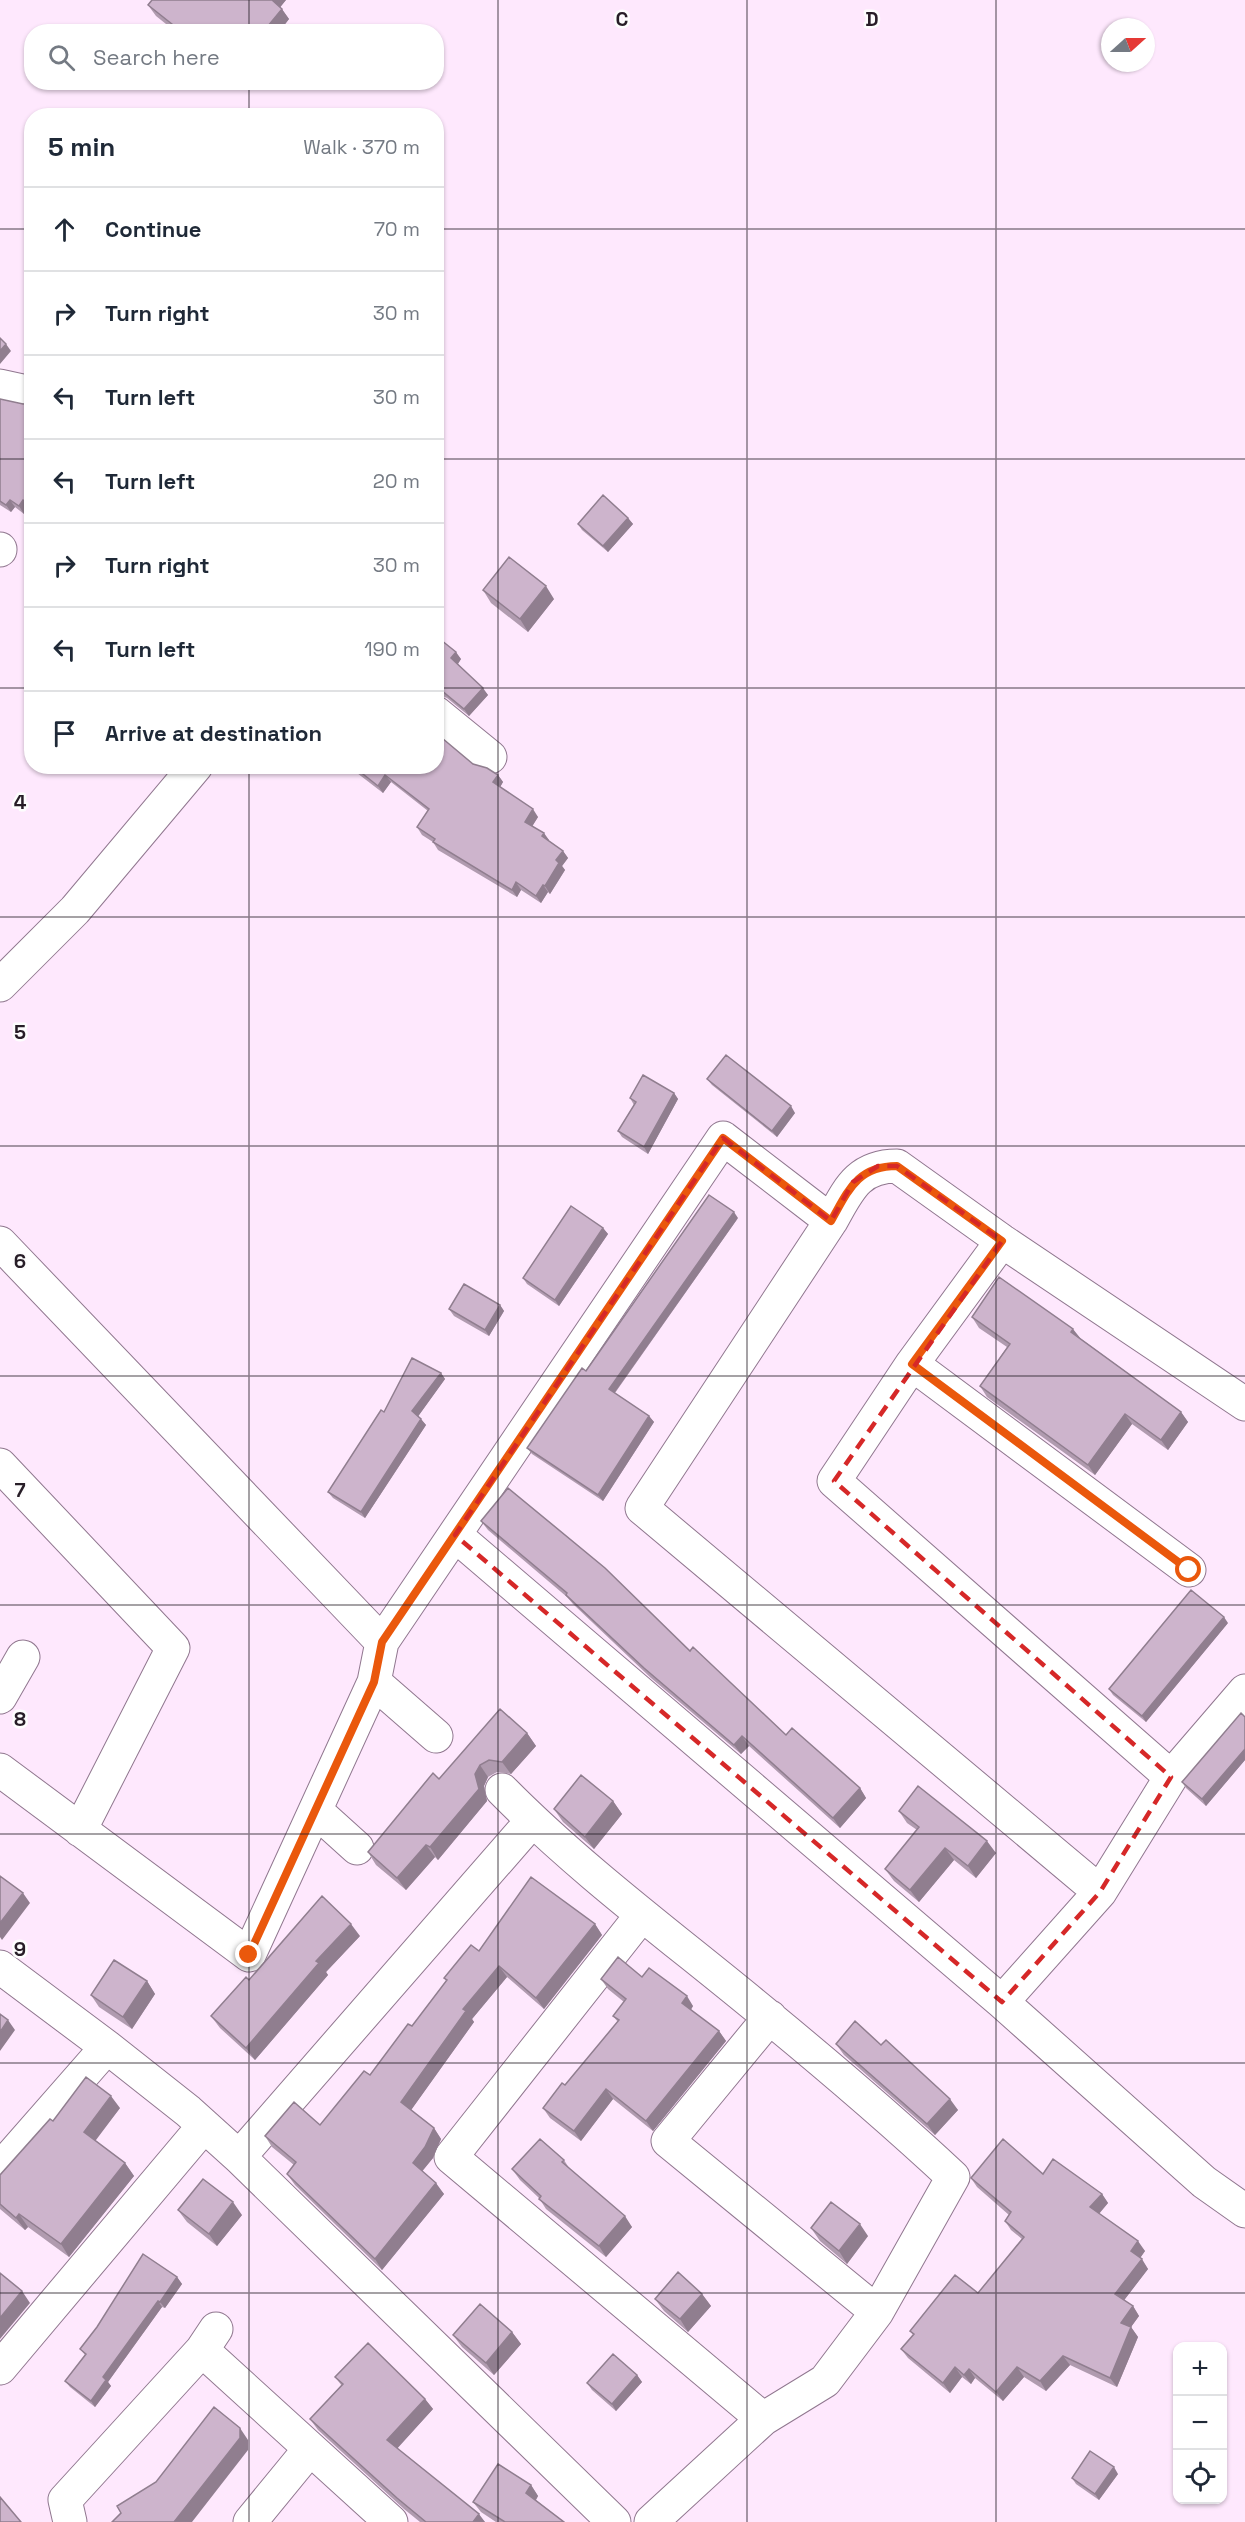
<!DOCTYPE html>
<meta charset="utf-8">
<style>
body{margin:0;font-family:"Space Grotesk",sans-serif;background:#f6f6f7;color:#1f2937}
.controls{position:absolute;right:18px;bottom:18px;display:grid;overflow:hidden;border-radius:12px;box-shadow:0 2px 4px #0004}
.controls button{width:54px;height:54px;display:grid;place-items:center;padding:0;border:0;border-bottom:2px solid #e0e1e3;background:#fff;color:#1f2937;font:30px sans-serif}
.compass{position:absolute;left:1101px;top:18px;width:54px;height:54px;border-radius:50%;background:#fff;box-shadow:0 2px 4px #0004;rotate:69deg}
.stop{position:absolute;width:18px;height:18px;margin:-14px;border:4px solid #ea580c;border-radius:50%;background:#fff}
.stop.end{background:#ea580c;border-color:#fff;box-shadow:0 2px 6px #0008}
.list{margin:0;padding:0;list-style:none}
h2{display:flex;justify-content:space-between;align-items:center;height:78px;margin:0;padding:0 24px;font-size:26px}
h2 small{font-size:20px;font-weight:400;color:#747a83}
.list li{display:grid;grid-template-columns:39px 1fr auto;gap:18px;align-items:center;box-sizing:border-box;height:84px;padding:0 24px;border-top:2px solid #e0e1e3}
.list b{display:block;font-size:22px;white-space:nowrap}
.list em{font-size:20px;font-style:normal;color:#747a83}
.icon{flex:none;width:33px;height:33px;fill:none;stroke:currentColor;stroke-width:2;stroke-linecap:round;stroke-linejoin:round}
.map{position:relative;flex:none;width:1245px;height:2522px;overflow:hidden}
.search{position:absolute;background:#fff;box-shadow:0 2px 4px #0004;left:24px;top:24px;width:420px;height:66px;display:flex;align-items:center;gap:15px;box-sizing:border-box;padding:0 21px;border-radius:24px;color:#747a83;font-size:22px}
.panel{position:absolute;background:#fff;box-shadow:0 2px 4px #0004;left:24px;top:108px;width:420px;height:666px;border-radius:24px}
.map>svg:first-child{display:block}
.lines{fill:none;stroke-linecap:round;stroke-linejoin:round}
.minor-casing{stroke:#90778f;stroke-width:35}
.minor{stroke:#fff;stroke-width:33}
.wall{fill:#b09baf}
.shaded-wall{fill:#907e8f}
.building{fill:#cdb4cc;stroke:#907e8f;stroke-width:1.5}
.route{stroke:#ea580c;stroke-width:8}
.marked{fill:none;stroke:#d62828;stroke-width:4.5;stroke-dasharray:12 8;stroke-linejoin:round}
.grid{fill:none;stroke:#271d27;stroke-width:1.5;stroke-opacity:0.55}
.grid-label{font-size:20px;text-anchor:middle;font-weight:bold;fill:#271d27;stroke:#fdfdfd;stroke-width:5;stroke-linejoin:round;paint-order:stroke}
</style>
<div class="map">
<svg width="1245" height="2522" viewBox="0 0 1245 2522">
<rect width="100%" height="100%" fill="#fee8fd"/>
<g class="lines">
<g class="minor-casing">
<path id="minor" d="M0 386 32 393
M0 549V550
M436 713 490 757
M0 985 75 910 196 766
M1002 1241 912 1364 834 1481 1171 1777
M0 1243 382 1642
M912 1364 1189 1570
M0 1465 173 1648 80 1830
M455 1535 1002 2002 1204 2182 1245 2211
M374 1682 436 1736
M0 1697 23 1657
M0 1770 249 1955 374 1682 382 1642 723 1138 831 1221
M502 1790C585 1874 680 1943 770 2018 832 2069 894 2122 953 2177L877 2312 825 2381 763 2419 651 2522
M316 1811 357 1848
M1100 1892 642 1508 831 1221C848 1191 857 1166 897 1166L1002 1241 1245 1404
M641 1916 451 2157 763 2419
M0 1967 107 2047 188 2111 239 2157 614 2522
M1002 2002 1100 1892 1171 1777 1245 1691
M770 2017 668 2141 877 2312
M239 2157 532 1821
M0 2169 107 2047
M202 2350 391 2522
M0 2368 203 2127
M70 2522 65 2500 202 2350 216 2329
M250 2522 309 2450"/>
</g>
<use href="#minor" class="minor"/>
</g>
<path class="wall" d="M152 0H286L280 7 289 19 279 32H176L156 16 148 5Z
M0 399 23 404 32 403V510L28 508 24 514 15 507 11 512 0 505Z
M628 518 633 524 608 552 582 530 578 524Z
M483 590 554 599 528 632 491 603Z
M436 636 461 659 458 664 488 695 469 716 447 698 438 694 436 695Z
M473 764 498 775 503 782 500 787 538 817 532 826 549 840V841L563 851 568 858 562 866 565 870 550 894 548 892 541 903 521 890 517 897 438 850 433 842 422 835 417 827 428 811 391 782 383 793 357 773 342 766H436Z
M707 1079 795 1113 777 1137 712 1085Z
M674 1093 678 1099 648 1154 622 1137 618 1131 634 1105 630 1098Z
M738 1218 615 1393 649 1416 654 1422 603 1501 532 1454 527 1448 586 1371Z
M603 1228 608 1234 559 1306 527 1284 523 1278Z
M500 1305 504 1311 489 1336 454 1316 449 1309Z
M972 1317 1080 1338 1181 1412 1188 1422 1168 1450 1132 1424 1095 1475 987 1397 980 1386 1007 1347 979 1328Z
M441 1373 445 1379 418 1416 426 1425 365 1518 333 1498 328 1492 384 1412Z
M481 1521 690 1651 786 1735 860 1788 866 1798 840 1828 749 1746 741 1754 651 1678 573 1604 567 1597 488 1530Z
M1228 1623 1146 1722 1113 1695 1109 1689Z
M1245 1717V1760L1206 1806 1186 1788 1182 1782Z
M527 1733 536 1746 511 1774 497 1772 488 1777 484 1786 487 1801 438 1860 435 1857 406 1890 376 1865 368 1852 439 1779Z
M613 1801 622 1814 594 1849 563 1822 554 1809Z
M899 1811 996 1853 976 1878 954 1860 919 1902 894 1881 885 1869 917 1830 907 1823Z
M595 1924 602 1935 544 2009 507 1977 472 2019 474 2022 411 2110 434 2128 441 2139 433 2158 422 2171 444 2194 382 2270 295 2185 287 2174 294 2165 272 2147 265 2136 320 2125 370 2075 412 2026 446 1981 444 1978 479 1951Z
M360 1936 326 1972 328 1975 255 2060 220 2028 211 2016 249 1980Z
M642 1977 693 2006 691 2010 719 2031 726 2041 653 2131 613 2099 581 2141 550 2118 543 2108 565 2085 618 2022 613 2016 624 2002 608 1989 601 1979Z
M147 1981 155 1994 132 2029 99 2007 91 1995Z
M836 2044 881 2045 958 2110 935 2135 844 2055Z
M120 2108 95 2140 125 2163 134 2176 69 2257 28 2227 25 2230 0 2209V2175L53 2121Z
M564 2160 569 2168 632 2227 606 2257 546 2209 539 2198 520 2180 512 2169Z
M1043 2174 1102 2194 1108 2203 1099 2214 1145 2251 1140 2258 1148 2269 1124 2300 1133 2306 1139 2316 1131 2327 1138 2337 1117 2387 1070 2365 1046 2391 1024 2377 1003 2401 975 2378 971 2384 962 2377 950 2393 908 2358 901 2349 913 2335 910 2331 978 2293 1022 2239 1011 2230 1005 2221 1009 2215 977 2187 971 2178Z
M178 2210 242 2215 217 2246 187 2222Z
M811 2228 868 2236 847 2264 820 2241Z
M177 2277 182 2284 165 2308 162 2307 108 2382 111 2386 95 2407 70 2387 65 2381 85 2355 80 2349Z
M702 2294 711 2306 688 2332 664 2311 655 2299Z
M512 2332 521 2344 494 2375 462 2347 453 2335Z
M637 2375 642 2382 616 2411 592 2390 587 2383Z
M335 2377 425 2399 433 2409 397 2448 485 2522H420L404 2509 318 2430 310 2419 342 2386Z
M1118 2474 1099 2500 1076 2484 1072 2478Z
M531 2485 538 2496 536 2500 564 2522H496L481 2512 473 2502Z"/>
<path class="shaded-wall" d="M271 0H286L278 10Z
M282 9 289 19 279 32H263Z
M210 82H220L215 89Z
M6 344 11 351 0 364V351Z
M10 500 15 507 11 512 6 505Z
M23 500 28 508 24 514 19 506Z
M628 518 633 524 608 552 603 546Z
M546 586 554 599 528 632 520 619Z
M456 652 461 659 457 665 451 658Z
M483 688 488 695 469 716 464 709Z
M385 775 391 782 383 793 378 786Z
M498 775 503 782 499 789 493 782Z
M533 809 538 817 530 830 525 822Z
M544 833 549 840 548 844 542 836Z
M563 851 568 858 562 866 565 870 550 894 545 886 556 860Z
M516 882 521 890 517 897 512 890Z
M543 885 548 892 541 903 536 896Z
M674 1093 678 1099 648 1154 644 1147Z
M791 1106 795 1113 777 1137 772 1131Z
M734 1212 738 1218 613 1395 609 1389Z
M603 1228 608 1234 559 1306 555 1300Z
M500 1305 504 1311 489 1336 485 1330Z
M1073 1329 1081 1339 1071 1332Z
M441 1373 445 1379 417 1418 412 1411Z
M1181 1412 1188 1422 1168 1450 1161 1440Z
M1125 1414 1132 1424 1095 1475 1088 1465Z
M649 1416 654 1422 603 1501 598 1495Z
M421 1419 426 1425 365 1518 361 1512Z
M1224 1617 1228 1623 1146 1722 1142 1716Z
M527 1733 536 1746 511 1774 502 1762Z
M742 1736 749 1746 741 1754 734 1745Z
M1245 1749V1760L1206 1806 1202 1799Z
M480 1765 488 1777 484 1786 487 1801 438 1860 430 1847Z
M860 1788 866 1798 840 1828 833 1818Z
M613 1801 622 1814 594 1849 585 1837Z
M987 1841 996 1853 976 1878 968 1866Z
M426 1845 435 1857 406 1890 397 1878Z
M945 1848 954 1860 919 1902 910 1890Z
M23 1893 30 1903 2 1940 0 1937V1923Z
M351 1924 360 1936 326 1972 328 1975 255 2060 246 2048 316 1961Z
M595 1924 602 1935 544 2009 536 1998Z
M499 1966 507 1977 472 2019 474 2022 409 2113 401 2102 463 2009Z
M147 1981 155 1994 132 2029 123 2017Z
M687 1996 693 2006 689 2012 682 2003Z
M8 2020 15 2030 0 2051V2032Z
M719 2031 726 2041 653 2131 646 2121Z
M606 2089 613 2099 581 2141 574 2131Z
M111 2096 120 2108 93 2144 84 2132Z
M950 2099 958 2110 935 2135 927 2124Z
M434 2128 441 2139 433 2158 420 2174 413 2163Z
M125 2163 134 2176 69 2257 61 2244Z
M436 2183 444 2194 382 2270 375 2259Z
M1102 2194 1108 2203 1096 2217 1090 2207Z
M233 2202 242 2215 217 2246 209 2234Z
M19 2214 28 2227 25 2230 16 2218Z
M625 2216 632 2227 606 2257 599 2246Z
M860 2224 868 2236 847 2264 839 2251Z
M1138 2241 1145 2251 1138 2261 1131 2251Z
M1142 2259 1148 2269 1122 2303 1115 2294Z
M177 2277 182 2284 165 2308 160 2302Z
M22 2291 30 2303 0 2339V2318Z
M702 2294 711 2306 688 2332 680 2319Z
M158 2301 162 2307 108 2382 111 2386 95 2407 91 2401 103 2377Z
M1133 2306 1139 2316 1131 2327 1138 2337 1117 2387 1110 2378 1121 2323Z
M512 2332 521 2344 494 2375 486 2363Z
M1063 2356 1070 2365 1046 2391 1040 2381Z
M955 2367 962 2377 950 2393 943 2383Z
M1017 2367 1024 2377 1003 2401 996 2392Z
M969 2369 975 2378 971 2384 964 2375Z
M637 2375 642 2382 616 2411 612 2404Z
M425 2399 433 2409 395 2451 387 2440Z
M240 2428 248 2440V2450L192 2522H174Z
M1114 2467 1118 2474 1099 2500 1095 2494Z
M531 2485 538 2496 534 2503 526 2493Z
M479 2514 485 2522H473Z"/>
<path class="building" d="M152 0H272L282 9 263 32H182L148 5Z
M0 338 6 344 0 351Z
M0 399 23 404 32 403V506L23 500 19 506 10 500 6 505 0 501Z
M603 495 628 518 603 546 578 524Z
M509 557 546 586 520 619 483 590Z
M436 636 456 652 451 658 483 688 464 709 442 691 436 688Z
M436 733 473 764 487 768 498 775 493 782 533 809 525 822 544 833 542 836 563 851 556 860 559 863 545 886 543 885 536 896 516 882 512 890 433 842 435 839 417 827 429 809 385 775 378 786 353 766H436Z
M726 1055 791 1106 772 1131 707 1079Z
M643 1075 674 1093 644 1147 618 1131 636 1102 630 1098Z
M709 1195 734 1212 609 1389 649 1416 598 1495 527 1448 582 1368 586 1371Z
M571 1206 603 1228 555 1300 523 1278Z
M999 1277 1073 1329 1071 1332 1181 1412 1161 1440 1125 1414 1088 1465 980 1386 1010 1344 972 1317Z
M464 1284 500 1305 485 1330 449 1309Z
M412 1358 441 1373 412 1411 421 1419 361 1512 328 1492 381 1410 384 1412Z
M508 1488 605 1568 690 1651 693 1647 786 1735 792 1728 860 1788 833 1818 742 1736 734 1745 644 1668 566 1595 567 1593 481 1521Z
M1191 1590 1224 1617 1142 1716 1109 1689Z
M500 1709 527 1733 502 1762 489 1760 480 1765 475 1774 479 1789 430 1847 426 1845 397 1878 368 1852 433 1773 439 1779Z
M1241 1713 1245 1717V1749L1202 1799 1182 1782Z
M581 1775 613 1801 585 1837 554 1809Z
M918 1786 987 1841 968 1866 945 1848 910 1890 885 1869 919 1827 899 1811Z
M0 1876 23 1893 0 1923Z
M531 1877 595 1924 536 1998 499 1966 463 2009 466 2011 401 2102 434 2128 425 2147 413 2163 436 2183 375 2259 287 2174 296 2162 265 2136 294 2102 320 2125 364 2071 370 2075 408 2024 412 2026 447 1980 444 1978 471 1945 479 1951Z
M322 1896 351 1924 316 1961 319 1963 246 2048 211 2016 246 1977 249 1980Z
M618 1957 642 1977 649 1968 687 1996 682 2003 719 2031 646 2121 606 2089 574 2131 543 2108 562 2083 565 2085 619 2020 613 2016 626 1999 601 1979Z
M114 1960 147 1981 123 2017 91 1995Z
M0 2014 8 2020 0 2032Z
M855 2021 881 2045 886 2040 950 2099 927 2124 836 2044Z
M86 2077 111 2096 84 2132 125 2163 61 2244 19 2214 16 2218 0 2204V2175L50 2119 53 2121Z
M540 2139 564 2160 562 2162 625 2216 599 2246 539 2199 541 2196 512 2169Z
M1003 2139 1043 2174 1053 2159 1102 2194 1090 2207 1138 2241 1131 2251 1142 2259 1115 2294 1133 2306 1121 2323 1131 2327 1110 2378 1063 2356 1040 2381 1017 2367 996 2392 969 2369 964 2375 955 2367 943 2383 901 2349 914 2334 910 2331 955 2275 978 2293 1024 2237 1005 2221 1011 2212 971 2178Z
M203 2179 233 2202 209 2234 178 2210Z
M831 2202 860 2224 839 2251 811 2228Z
M143 2254 177 2277 160 2302 158 2301 103 2377 106 2380 91 2401 65 2381 86 2354 80 2349 97 2327Z
M678 2272 702 2294 680 2319 655 2299Z
M0 2273 22 2291 0 2318Z
M480 2304 512 2332 486 2363 453 2335Z
M368 2343 425 2399 387 2440 479 2514 473 2522H426L397 2498 310 2419 343 2384 335 2377Z
M613 2354 637 2375 612 2404 587 2383Z
M214 2407 240 2428V2438L174 2522H112L121 2513 117 2506 156 2482Z
M1090 2451 1114 2467 1095 2494 1072 2478Z
M498 2464 531 2485 526 2493 564 2522H505L473 2502Z
M0 2497 21 2522H0Z"/>
<g class="lines">
<path class="route" d="M249 1955 374 1682 382 1642 723 1138 831 1221C848 1191 857 1166 897 1166L1002 1241 912 1364 1189 1570"/>
</g>
<path class="marked" d="M723 1138 831 1221 853 1182 878 1166H897L1002 1241 834 1481 1171 1777 1100 1892 1002 2002 455 1535Z"/>
<path class="grid" d="M249 0V32M498 0V2522M747 0V2522M996 0V2522M249 82V116M0 229H32M436 229H1245M0 459H32M436 459H1245M0 688H32M436 688H1245M249 766V2522M0 917H1245M0 1146H1245M0 1376H1245M0 1605H1245M0 1834H1245M0 2063H1245M0 2293H1245"/>
<g class="grid-label">
<text x="622" y="26">C</text>
<text x="872" y="26">D</text>
<text x="20" y="809">4</text>
<text x="20" y="1039">5</text>
<text x="20" y="1268">6</text>
<text x="20" y="1497">7</text>
<text x="20" y="1726">8</text>
<text x="20" y="1956">9</text>
</g>
</svg>
<div class="controls">
<button>+</button>
<button>−</button>
<button><svg class="icon" aria-label="locate" viewBox="0 0 24 24"><circle cx="12" cy="12" r="6"/><path d="M12 2v4M12 18v4M2 12h4M18 12h4"/></svg></button>
</div>
<svg class="compass" viewBox="-18 -18 36 36"><path d="M0-13l5 13h-10z" fill="#e53935"/><path d="M0 13l5-13h-10z" fill="#747a83"/></svg>
<div class="stop" style="left:1189px;top:1570px"></div>
<div class="stop end" style="left:249px;top:1955px"></div>
<div class="search"><svg class="icon" aria-label="search" viewBox="0 0 24 24"><circle cx="10" cy="10" r="6"/><path d="M15 15l6 6"/></svg>Search here</div>
<section class="panel">
<h2>5 min<small>Walk · 370 m</small></h2>
<ul class="list">
<li><svg class="icon" aria-label="ahead" viewBox="0 0 24 24"><path d="M12 20V5M6 11l6-6 6 6"/></svg><div><b>Continue</b></div><em>70 m</em></li>
<li><svg class="icon" aria-label="right" viewBox="0 0 24 24"><path d="M7 20v-9h11M14 6l5 5-5 5"/></svg><div><b>Turn right</b></div><em>30 m</em></li>
<li><svg class="icon" aria-label="left" viewBox="0 0 24 24"><path d="M17 20v-9H6M10 6l-5 5 5 5"/></svg><div><b>Turn left</b></div><em>30 m</em></li>
<li><svg class="icon" aria-label="left" viewBox="0 0 24 24"><path d="M17 20v-9H6M10 6l-5 5 5 5"/></svg><div><b>Turn left</b></div><em>20 m</em></li>
<li><svg class="icon" aria-label="right" viewBox="0 0 24 24"><path d="M7 20v-9h11M14 6l5 5-5 5"/></svg><div><b>Turn right</b></div><em>30 m</em></li>
<li><svg class="icon" aria-label="left" viewBox="0 0 24 24"><path d="M17 20v-9H6M10 6l-5 5 5 5"/></svg><div><b>Turn left</b></div><em>190 m</em></li>
<li><svg class="icon" aria-label="arrive" viewBox="0 0 24 24"><path d="M6 21V4h12l-3 4 3 4H6"/></svg><div><b>Arrive at destination</b></div></li>
</ul>
</section>
</div>
